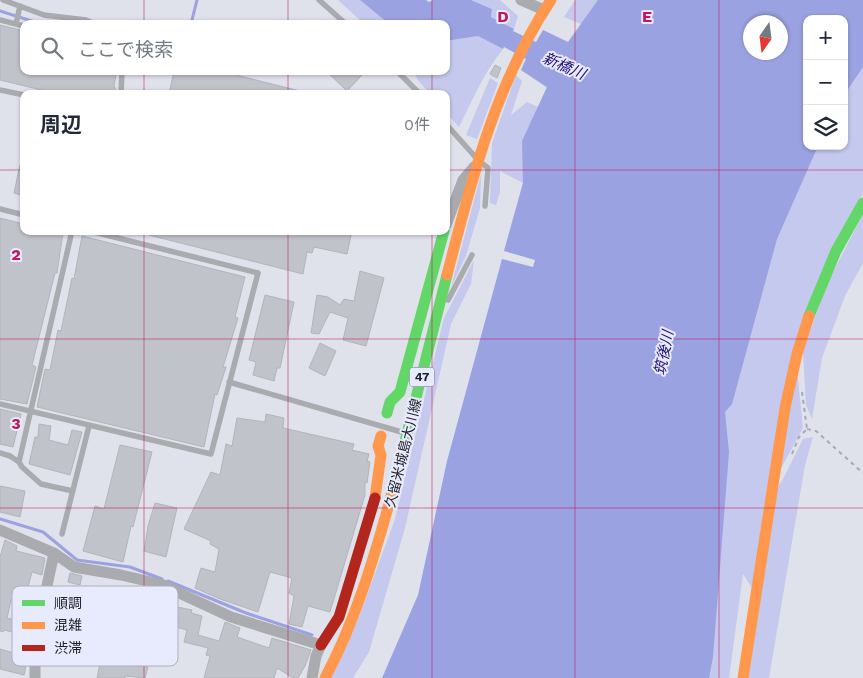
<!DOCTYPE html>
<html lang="ja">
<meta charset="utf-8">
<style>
body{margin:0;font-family:"Work Sans","Noto Sans JP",sans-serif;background:#f2f2f3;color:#1f2937}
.controls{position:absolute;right:15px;top:15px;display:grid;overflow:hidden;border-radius:10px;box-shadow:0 1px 4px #0004}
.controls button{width:45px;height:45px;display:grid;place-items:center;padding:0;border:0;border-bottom:1px solid #e0e1e3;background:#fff;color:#1f2937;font:25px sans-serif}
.compass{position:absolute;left:743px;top:15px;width:45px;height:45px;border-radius:50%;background:#fff;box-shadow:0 1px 4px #0004;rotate:194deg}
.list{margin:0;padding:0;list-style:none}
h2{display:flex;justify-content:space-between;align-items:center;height:65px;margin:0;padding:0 20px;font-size:21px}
h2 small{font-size:16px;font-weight:400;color:#747a83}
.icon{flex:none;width:28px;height:28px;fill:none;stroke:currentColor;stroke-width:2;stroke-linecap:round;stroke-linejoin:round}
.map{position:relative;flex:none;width:863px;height:678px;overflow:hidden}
.search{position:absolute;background:#fff;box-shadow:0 1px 4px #0004;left:20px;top:20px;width:430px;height:55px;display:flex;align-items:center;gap:12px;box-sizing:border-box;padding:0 18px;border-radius:10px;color:#747a83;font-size:19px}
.panel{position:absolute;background:#fff;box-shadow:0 1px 4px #0004;left:20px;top:90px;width:430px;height:145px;border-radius:10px}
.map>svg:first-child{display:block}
.green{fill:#c4c9ed}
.water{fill:#9ba2e1;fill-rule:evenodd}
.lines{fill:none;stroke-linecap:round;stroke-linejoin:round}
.stream{stroke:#9ba2e1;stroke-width:3}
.building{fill:#c1c3ca;stroke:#b2b4bb}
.path{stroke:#a9aaaf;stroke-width:2;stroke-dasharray:4 4;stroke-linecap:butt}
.lane{stroke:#a9abaf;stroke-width:5.5}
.street{stroke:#a9abaf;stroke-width:11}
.fast{stroke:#63d668;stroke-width:11}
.slow{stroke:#ff974d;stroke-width:11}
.jam{stroke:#b3261e;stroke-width:11}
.grid{fill:none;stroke:#c2185b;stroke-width:1;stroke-opacity:0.55}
.labels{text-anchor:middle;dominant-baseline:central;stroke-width:4;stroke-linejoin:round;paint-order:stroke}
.shield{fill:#e8ebfd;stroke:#5b5d67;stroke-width:1}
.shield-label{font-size:12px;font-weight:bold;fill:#1f2027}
.street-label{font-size:14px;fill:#1f2027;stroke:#e8ebfd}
.water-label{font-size:15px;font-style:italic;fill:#210b74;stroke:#e8ebfd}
.key{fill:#e8ebfd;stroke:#acaebd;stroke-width:1}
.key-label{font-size:14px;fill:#1f2027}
.grid-label{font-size:16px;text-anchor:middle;font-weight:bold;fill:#c2185b;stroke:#e8ebfd;stroke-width:4;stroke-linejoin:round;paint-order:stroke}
</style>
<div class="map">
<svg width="863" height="678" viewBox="0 0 863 678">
<rect width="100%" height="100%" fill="#e0e2eb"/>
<path class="green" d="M338 0H360L389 24H364Z
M471 0H500L518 16 514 29 491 17 492 9Z
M575 0H639L561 54 543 30 568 42 581 24 564 17Z
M478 36 503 49C484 72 472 101 459 127L446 113V94H430L417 79 414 71H446V41Z
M863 48V193L802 321 752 588 743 574 729 678H704L714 416 807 146H844V76Z
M521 70 558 86 504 251 523 183 500 171V192L496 205 490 203 492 143 516 75 522 81 511 115 527 102 538 107 547 88Z
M490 78 498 83 477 139 466 135Z
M481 174 480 208 466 256 451 287Z
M863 214V263L845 296 822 358 812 419 806 405 803 352 825 288Z
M474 260 471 284 451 324 405 528 369 652 353 678H330L360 614 395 519 444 318Z
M797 369 803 428 779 472Z
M813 437 805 465 769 678H747L777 488 783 479 803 439Z"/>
<path class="water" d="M360 0H426L429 2 433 0H471L492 9 491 17 514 29 513 31 536 42 543 30 568 42 598 0H863V67L844 95V19H807V146H818L777 239 732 404 725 412 729 452 713 657 709 678H382L418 595 447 461 502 259 533 267 535 260 504 251 523 183 522 141 547 87 521 70 526 59 504 47 503 49 478 36 446 41V24H389ZM750 22H780V52H750Z"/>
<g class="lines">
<path class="stream" d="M0 11 41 24
M191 24 197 0
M0 519 43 532 77 560 130 567 162 579
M168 581 246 613 312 635"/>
</g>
<path class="building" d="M0 25 24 31V71H117L114 85 116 91 114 94H58L0 80Z
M495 65 501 68 497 78 490 74Z
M174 71H220L300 91V94H169Z
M326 71H366L347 91Z
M20 165H24V196L14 193Z
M0 218 24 224V231H54L63 233 57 273H55L32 365 36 367 27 404 0 399Z
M146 231H352L347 254 314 247 312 253 307 252 303 274 145 234Z
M82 236 245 277 235 317 238 318 223 367H226L217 395 215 394 204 447 37 407 45 369 50 370 58 330 61 331 72 278 74 279Z
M360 271 384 278 366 346 343 340 348 318 330 312 319 334 311 333 317 295 328 297 340 305 344 299 354 301Z
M265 295 294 302 280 368H277L274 381 253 375 256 362 249 360Z
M320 343 336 351 325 376 309 368Z
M0 409 21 414 13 447 0 444Z
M266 414 284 418 283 428 354 444 352 450 369 454 367 461 370 462 367 483 365 482V495L330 612 308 606 302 627 289 624 294 596 289 593 292 578 270 572 258 612 220 599 195 588 201 568 215 572 219 549 210 544 211 541 184 529 211 472 220 475 226 444 232 446 237 418 265 422Z
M39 424 51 426 49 440 68 445 72 430 82 432 70 475 29 464 35 437H38Z
M120 445 152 452 133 527 131 526 123 562 83 551 95 506 104 509Z
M0 486 25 491 20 517 0 512Z
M155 503 177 508 166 557 144 551 148 526Z
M5 540 17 546 16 551 45 558 42 575 32 572 28 587 38 590 35 606 11 600 7 618 15 620 12 632 4 630 3 632 0 631V557Z
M70 573 82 576 80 585 68 582Z
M177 607 192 610 191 613 202 616 198 635 219 641 225 622 240 628 237 637 269 648 272 638 311 650 305 666 298 678H293L277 668 274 678H204L210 656 206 655 208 648 184 642 187 630 176 627 179 618 174 617Z
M104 644 131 649 128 662 148 667 145 678 125 676V678H97Z
M0 649 28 657 24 675 0 669Z"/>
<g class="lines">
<path class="path" d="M802 392 807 429
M807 429 816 431 863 473
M792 454 799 437 807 429"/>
<path class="lane" d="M3 0 44 15 86 20 95 24
M319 0 346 24
M20 6 16 24 24 26
M0 20 16 24
M397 71 420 94
M0 90 24 95
M121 94 122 71
M446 124 479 161 488 168 485 206
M0 209 24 215
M448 300 472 255
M229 382 405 433
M0 404 211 454 258 273 90 231
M0 453 10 456 19 462 22 467 41 484 73 491
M19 462 72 231
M62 534 89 426"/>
<path class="street" d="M521 0 544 10
M446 225 463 180 474 167
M0 530 54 553 74 567 121 575 164 585 175 591 231 617 321 645 316 656 312 678
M35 678V642L54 553"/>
<path class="fast" d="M809 316 836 251 863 203
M387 413 390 402 400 392 444 231
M391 497 447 275"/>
<path class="slow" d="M447 275C471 181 496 82 551 0
M375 498 381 455 378 446 381 436
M325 678C355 622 374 558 391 497
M743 678 785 408 797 354 809 316"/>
<path class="jam" d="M321 645 339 617 375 498"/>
</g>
<path class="grid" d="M144 0V24M288 0V24M432 0V24M575 0V678M719 0V678M144 71V94M288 71V94M432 71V94M0 170H24M446 170H863M144 231V678M288 231V678M432 231V678M0 339H863M0 508H863"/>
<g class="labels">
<rect class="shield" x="409.5" y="367.5" width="25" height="19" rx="4"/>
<g class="shield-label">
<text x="422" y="377">47</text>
</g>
<g class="street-label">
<text transform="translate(403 453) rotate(-76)">久留米城島大川線</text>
</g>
<g class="water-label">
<text transform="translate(564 66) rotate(24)">新橋川</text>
<text transform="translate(664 353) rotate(-79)">筑後川</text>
</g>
</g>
<rect x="12" y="586" width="166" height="80" rx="8" class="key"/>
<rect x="22" y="600" width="23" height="6" fill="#63d668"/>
<rect x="22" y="622" width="23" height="7" fill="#ff974d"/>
<rect x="22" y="645" width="23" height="6" fill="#b3261e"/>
<g class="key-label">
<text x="54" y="608">順調</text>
<text x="54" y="630">混雑</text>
<text x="54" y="653">渋滞</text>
</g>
<g class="grid-label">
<text x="503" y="22">D</text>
<text x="647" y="22">E</text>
<text x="16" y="260">2</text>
<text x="16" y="429">3</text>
</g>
</svg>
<div class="controls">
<button>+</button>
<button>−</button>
<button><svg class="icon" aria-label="layers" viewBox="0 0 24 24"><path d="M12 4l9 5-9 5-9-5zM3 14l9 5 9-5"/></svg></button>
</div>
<svg class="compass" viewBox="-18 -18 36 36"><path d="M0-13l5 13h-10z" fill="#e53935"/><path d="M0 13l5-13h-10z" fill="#747a83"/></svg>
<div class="search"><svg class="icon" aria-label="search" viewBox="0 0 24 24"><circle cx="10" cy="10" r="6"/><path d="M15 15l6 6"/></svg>ここで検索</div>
<section class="panel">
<h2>周辺<small>0件</small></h2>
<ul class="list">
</ul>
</section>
</div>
